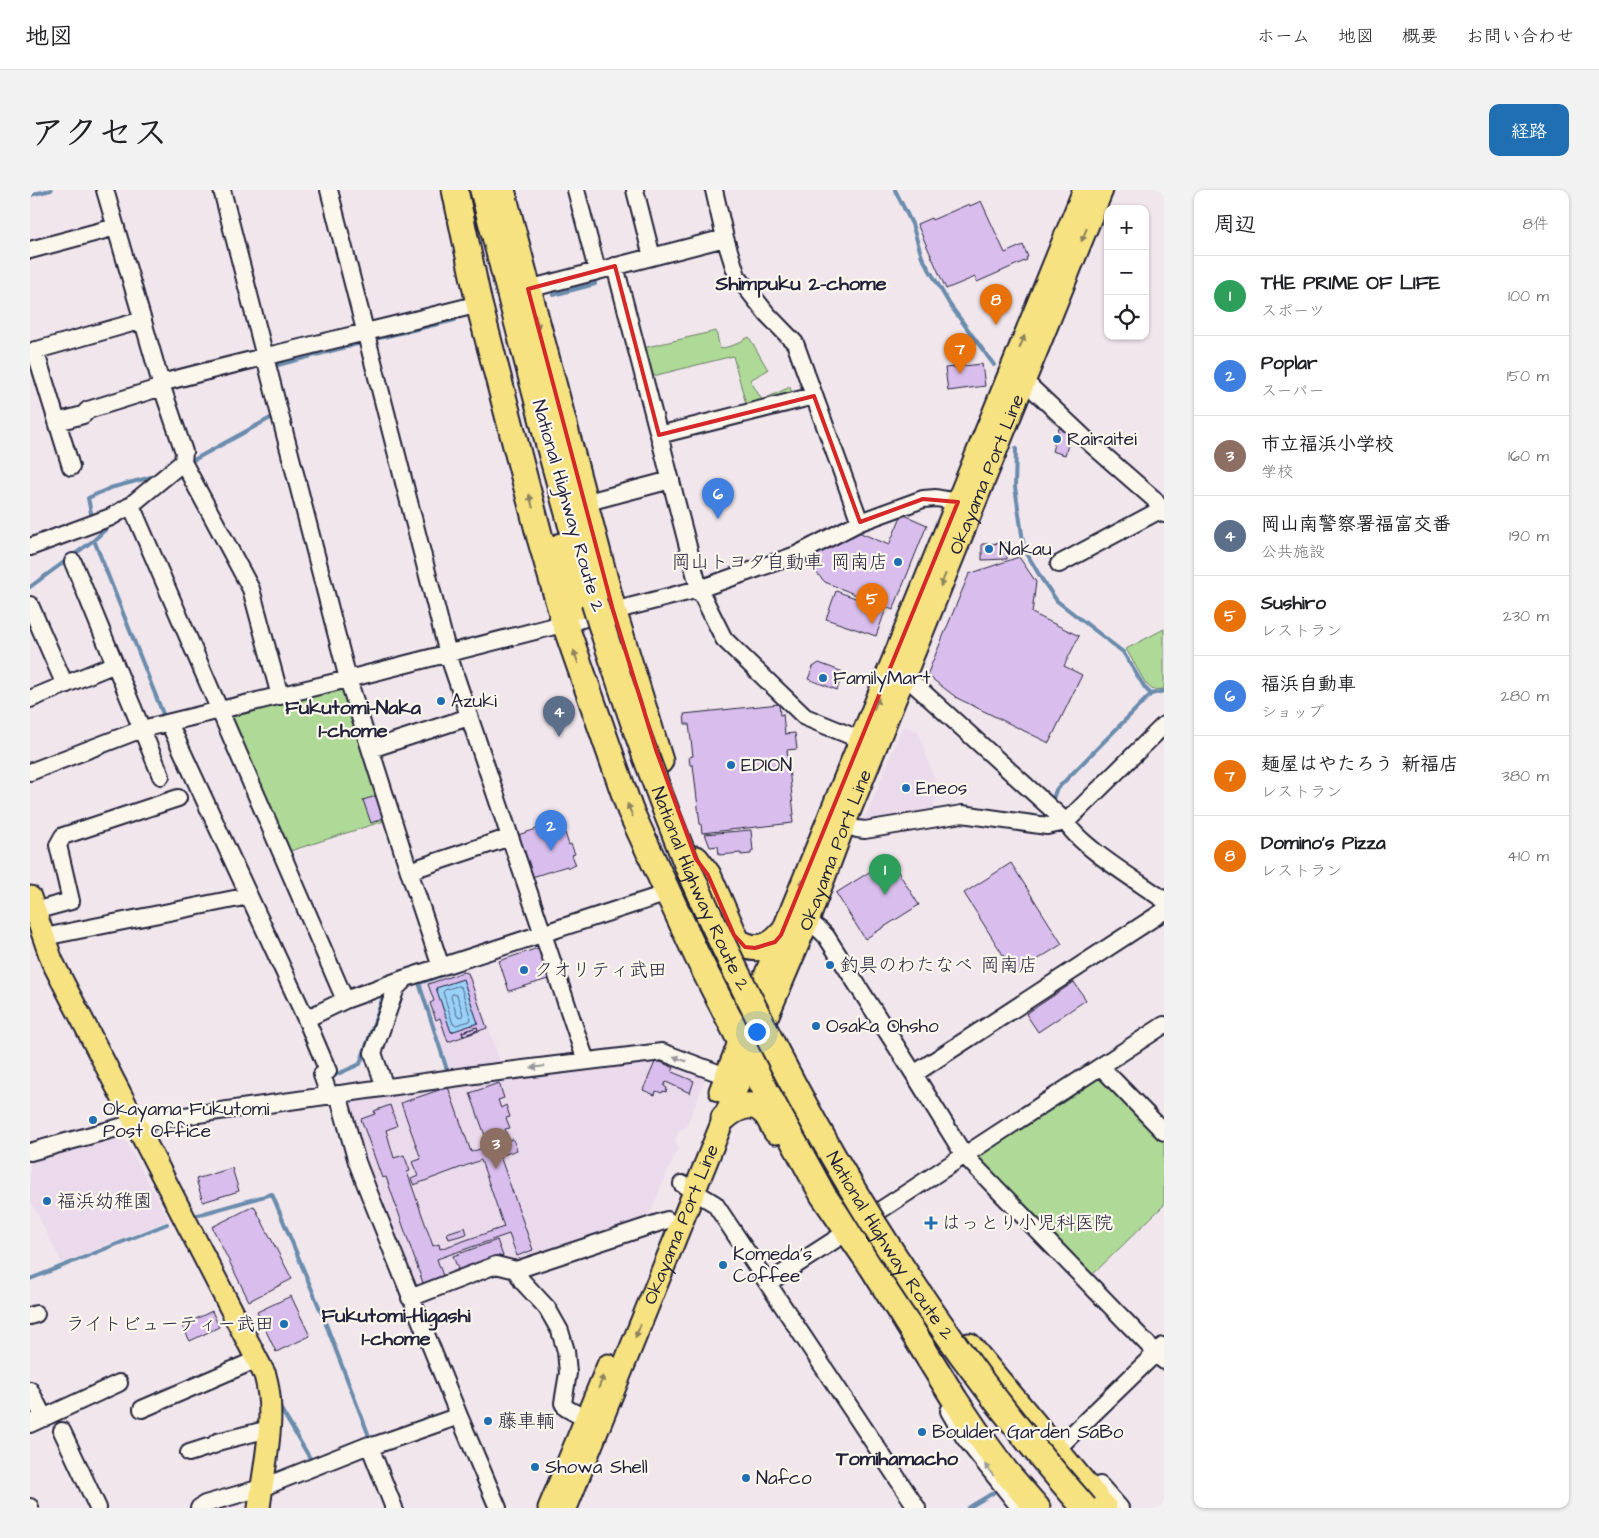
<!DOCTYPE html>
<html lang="ja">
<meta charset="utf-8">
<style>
body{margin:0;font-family:"Architects Daughter","Klee One",sans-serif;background:#f2f2f2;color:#202124}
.controls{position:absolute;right:15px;top:15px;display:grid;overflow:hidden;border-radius:10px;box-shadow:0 1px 4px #0004}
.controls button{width:45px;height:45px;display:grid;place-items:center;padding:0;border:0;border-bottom:1px solid #e0e0e0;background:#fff;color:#202124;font:25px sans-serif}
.you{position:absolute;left:726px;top:841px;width:18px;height:18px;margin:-12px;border:4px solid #fff;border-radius:50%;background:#1a73e8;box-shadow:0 0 0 8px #1a73e833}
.badge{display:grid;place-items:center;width:32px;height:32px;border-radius:50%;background:#1f6fb2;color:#fff;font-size:16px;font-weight:700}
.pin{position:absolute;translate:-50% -41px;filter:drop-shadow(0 1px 2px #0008)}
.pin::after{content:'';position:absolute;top:26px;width:18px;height:15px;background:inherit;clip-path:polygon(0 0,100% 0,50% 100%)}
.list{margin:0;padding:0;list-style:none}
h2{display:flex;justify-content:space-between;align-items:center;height:65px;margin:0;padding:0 20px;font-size:21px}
h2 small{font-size:16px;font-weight:400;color:#757577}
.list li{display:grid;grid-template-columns:32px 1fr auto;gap:15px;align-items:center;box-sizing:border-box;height:80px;padding:0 20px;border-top:1px solid #e0e0e0}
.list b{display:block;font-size:19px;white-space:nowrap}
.list p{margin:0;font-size:16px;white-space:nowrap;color:#757577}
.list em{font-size:16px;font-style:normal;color:#757577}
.icon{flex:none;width:28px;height:28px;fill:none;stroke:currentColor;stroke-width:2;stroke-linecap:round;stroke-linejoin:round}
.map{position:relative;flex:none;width:1134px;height:1318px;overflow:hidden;border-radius:10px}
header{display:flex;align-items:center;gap:30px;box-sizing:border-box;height:70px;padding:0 25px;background:#fff;border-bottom:1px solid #e0e0e0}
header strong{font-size:24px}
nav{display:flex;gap:28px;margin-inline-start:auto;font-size:18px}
.intro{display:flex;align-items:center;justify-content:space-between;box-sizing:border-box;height:120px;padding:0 30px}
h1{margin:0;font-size:35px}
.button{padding:12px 22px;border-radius:10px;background:#1f6fb2;color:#fff;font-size:18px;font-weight:700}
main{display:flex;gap:30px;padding:0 30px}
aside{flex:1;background:#fff;border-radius:10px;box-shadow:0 1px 4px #0004}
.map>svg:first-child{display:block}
.built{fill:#eadaec}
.green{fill:#afd996;stroke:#687e68}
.water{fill:#99d1f8;stroke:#698bac}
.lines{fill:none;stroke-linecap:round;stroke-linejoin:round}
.shore{stroke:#526887;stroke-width:1}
.stream{stroke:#698bac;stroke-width:4}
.building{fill:#d9beed;stroke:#22223b;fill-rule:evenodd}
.minor-casing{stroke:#22223b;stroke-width:20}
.major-casing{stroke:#22223b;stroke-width:25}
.highway-casing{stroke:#22223b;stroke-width:29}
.minor{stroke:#fbf7ec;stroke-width:16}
.major{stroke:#f6e281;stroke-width:21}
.highway{stroke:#f6e281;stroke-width:25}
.highway-bridge-casing{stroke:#22223b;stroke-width:29;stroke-linecap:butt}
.highway-bridge{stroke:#f6e281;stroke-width:25}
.oneway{fill:#8c825e}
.oneway2{fill:#99979c}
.marked{fill:none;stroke:#d62828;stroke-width:4;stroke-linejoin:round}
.poi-dot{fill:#1f6fb2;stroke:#fbf7ec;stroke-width:2}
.labels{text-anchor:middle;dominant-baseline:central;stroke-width:4.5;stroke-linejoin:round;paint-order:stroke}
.poi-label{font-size:19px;fill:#22223b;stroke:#fbf7ec;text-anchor:start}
.street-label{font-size:19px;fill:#22223b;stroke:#fbf7ec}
.neighbourhood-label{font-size:20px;font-weight:bold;fill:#22223b;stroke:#fbf7ec}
</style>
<header>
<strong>地図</strong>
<nav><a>ホーム</a><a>地図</a><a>概要</a><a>お問い合わせ</a></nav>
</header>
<div class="intro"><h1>アクセス</h1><a class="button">経路</a></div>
<main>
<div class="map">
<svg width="1134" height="1318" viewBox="0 0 1134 1318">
<rect width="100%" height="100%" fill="#f1e6ec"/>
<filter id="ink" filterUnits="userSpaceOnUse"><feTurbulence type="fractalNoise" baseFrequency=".02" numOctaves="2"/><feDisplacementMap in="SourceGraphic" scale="10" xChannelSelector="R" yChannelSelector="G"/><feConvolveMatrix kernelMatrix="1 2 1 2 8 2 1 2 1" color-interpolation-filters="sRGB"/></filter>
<g filter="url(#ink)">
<path class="built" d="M873 536 888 541 909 603 900 624 850 634 835 629Z
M438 779 472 877 420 883 391 794Z
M633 867 676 886 656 938 648 940 645 952 648 957 617 1030 485 1076 388 1102 361 1046 315 914 320 908Z
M87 947 93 948 98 955 139 1030 32 1073 0 1009V969Z"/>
<path class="green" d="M686 141 690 159 704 155 719 147 738 180 720 190 732 210 760 197 763 207 717 218 703 166 619 187 613 158Z
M1134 439V499L1123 500 1116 494 1096 459Z
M307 497 314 501 357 630 257 662 199 530 203 523Z
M1065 886 1074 888 1134 950V1015L1061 1086 948 969 950 963Z"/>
<path class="water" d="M433 789 448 833 421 842 406 798Z"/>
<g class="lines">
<path class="shore" d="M428 796 431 797 441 829 440 831 426 835 423 834 413 802 415 800Z
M423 804 427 805 433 824 431 827 427 826 421 807Z"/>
<path class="stream" d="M865 0 882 34 892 67 920 115 964 175
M0 5 21 0
M523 105 565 94V91
M345 149 425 130
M244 177V176L331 153
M986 258 985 297 994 358 1000 369 1011 388 1027 411 1093 462 1115 498 1121 504
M158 273 246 225
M61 323 58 308 80 298 125 286
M64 350 77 338
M0 397 64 350 135 529
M1021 614 1026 600 1121 504 1134 501
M418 883 389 793 429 779
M301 887 330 874 353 807 351 802
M164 1026 242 1004 292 1124 339 1246
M0 1089 137 1034
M248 1214 281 1270
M938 1318 963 1303"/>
</g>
<path class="building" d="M951 11 975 63 993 55 998 67 996 68 997 70 947 92 945 87 916 99 887 34 901 28 902 30 939 14 940 16Z
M952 174 955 196 918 201 915 178Z
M1029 238 1042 242 1035 265 1022 261Z
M872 324 897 335 863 420 795 392 771 367 826 341 859 355Z
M977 353V369L952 370V354Z
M989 367 1006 392 1002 423 1049 446 1034 476 1052 485 1019 553 927 508 897 485 939 384Z
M806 401 856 419 846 446 796 429Z
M789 473 813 482 807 500 778 489 783 477Z
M749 514 750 525 753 524 755 544 765 543 767 559 757 560 764 625H762L763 633 672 643 671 634H670L663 575H660L659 567 663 566 659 534H655L654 524Z
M346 606 354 628 341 633 333 610Z
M531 631 539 655 541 654 545 664 542 665 546 675 538 678 537 676 502 687 488 645Z
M721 640 723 661 721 662V664L711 665V663L689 665 688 656 680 657 675 644Z
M860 669 889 715 835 749 806 703Z
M981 673 1032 754 985 784 934 703Z
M508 758 518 789 479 801 469 771Z
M434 782 438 783 457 838 418 852 410 828 406 830 400 813 404 811 398 794ZM433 789 448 833 421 842 406 798ZM447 837 448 840 433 846 432 842Z
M1044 792 1056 810 1008 842 996 824Z
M447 837 448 840 433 846 432 842Z
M626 870 644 878 642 882 664 891 660 903 636 892 634 896 637 898 636 902 633 901 632 903 626 901 625 905 613 900Z
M469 893 474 908 468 910 471 918 476 915 480 927 476 928 480 938 475 939 479 950 483 949 487 960 470 966 503 1060 487 1066 479 1044 407 1069 413 1086 393 1093 356 987 352 988 331 929 345 924 344 921 360 915 367 936 356 940 364 968 374 965 380 981 377 982 403 1056 409 1054 410 1059 474 1037 451 970 384 995 381 989 388 986 382 972 391 969 371 913 418 897 441 962 461 955 458 954 440 903Z
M202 978 209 1001 173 1012 166 989Z
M224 1016 262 1089 219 1111 182 1037Z
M435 1037 437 1044 419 1049 417 1043Z
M467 1050 473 1066 429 1082 423 1066Z
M261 1106 280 1146 246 1162 227 1122Z
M182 1121 189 1137 160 1151 152 1136Z"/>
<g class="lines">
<g class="minor-casing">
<path id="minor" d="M75 0 132 197 154 262 153 272 221 399 250 506
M192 0 318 489 379 681 411 777
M299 0 418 464 556 871
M546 0 567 80
M605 0 622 67
M684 0 695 48 707 86 737 124 765 153 830 332
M0 60 86 37
M585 76 669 399 694 449 775 527 831 550
M498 99 695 48
M5 160 41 277
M0 162 113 130
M987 184 1061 254 1124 309 1134 324
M131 193C237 165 343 141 449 114
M27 232 53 225 58 220 132 197
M629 245 784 206
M554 313 641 290
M101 315 315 810
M0 357 81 327 101 315 153 272
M43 372 131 586
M1029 374 1132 319
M0 415 35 495
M867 482 874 485 1036 632C1049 656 1109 692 1134 710
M0 509 85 474
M139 533 276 829 298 881 292 885 299 905
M341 559 439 527
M0 582 112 539 318 489 669 399 766 365 830 332 893 309 906 308 928 312
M803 631 827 639 835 640 932 624 1017 636 1036 632 1134 535
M379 681 480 647
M4 721 41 711 28 655 33 646 148 608
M769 728C780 732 788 737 796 746L884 884 934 965 1134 1171
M14 747 219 706
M276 829 315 810 376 788 638 703
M1071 877 1134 942
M884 884 1134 721
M355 897 343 863 366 798 376 788
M308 904 327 972 339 1003 429 1226 468 1318
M0 962 105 933 444 885 632 862 696 886
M652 994 685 1014 887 1318
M846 1023 1134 835
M486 1080 492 1091 517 1118 530 1141 536 1161 538 1183 533 1213 536 1218 556 1229
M738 1093 817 1042
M380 1108 466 1075 486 1080 637 1030
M0 1126 6 1124
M0 1200 14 1228
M112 1219 228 1169
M919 1221 934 1247 990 1318
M0 1234 89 1193
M32 1241 68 1318
M1034 1252 1133 1156
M340 1257 364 1318
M159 1263 184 1255 187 1252 239 1239
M1070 1295 1090 1318
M0 1317V1318
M169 1318 175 1314 231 1298 339 1255 340 1257 429 1226"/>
</g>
<g class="major-casing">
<g id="major">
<path d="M0 707 22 771 235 1185C247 1227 234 1275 229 1318"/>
<path d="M690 901 751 745 1054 0"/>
<path d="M519 1318 578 1175"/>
<path id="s1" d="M536 1318 694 928 778 731 814 635 1072 0"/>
</g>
</g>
<g class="highway-casing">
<path id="highway" d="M425 0 449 114 510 348 535 434 600 620 667 766 736 901 793 1005 843 1078 925 1210 948 1244 976 1282 1007 1318
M453 0 519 255 553 377
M472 0 583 420 630 571
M531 356 548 416
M666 669 678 685 707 751C723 762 739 759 751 745
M694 928C705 918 723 909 735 923 740 928 742 935 746 941
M939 1156 1074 1318"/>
</g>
<use href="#minor" class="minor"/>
<use href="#major" class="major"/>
<use href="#highway" class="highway"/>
<g class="highway-bridge-casing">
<g id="highway-bridge">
<path id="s2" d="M564 412C592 503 624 593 660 682 681 732 705 780 729 828 817 1005 924 1170 1055 1318"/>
</g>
</g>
<use href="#highway-bridge" class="highway-bridge"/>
</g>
<defs><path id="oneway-solid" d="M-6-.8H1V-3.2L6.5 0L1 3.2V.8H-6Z" transform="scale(1.25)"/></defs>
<g class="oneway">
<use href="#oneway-solid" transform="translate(1054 45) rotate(112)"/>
<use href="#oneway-solid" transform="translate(507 132) rotate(75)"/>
<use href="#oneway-solid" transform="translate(992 152) rotate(-68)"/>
<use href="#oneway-solid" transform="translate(501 311) rotate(-105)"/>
<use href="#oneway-solid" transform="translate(913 390) rotate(112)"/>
<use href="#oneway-solid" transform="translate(546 467) rotate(-109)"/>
<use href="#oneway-solid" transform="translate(846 514) rotate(-67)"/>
<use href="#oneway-solid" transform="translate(600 620) rotate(-112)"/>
<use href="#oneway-solid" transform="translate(771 696) rotate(-68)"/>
<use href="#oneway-solid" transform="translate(608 1141) rotate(112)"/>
<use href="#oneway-solid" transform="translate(571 1192) rotate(-68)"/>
</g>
<g class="oneway2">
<use href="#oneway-solid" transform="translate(650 869) rotate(-159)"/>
<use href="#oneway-solid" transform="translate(508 877) rotate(173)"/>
<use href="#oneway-solid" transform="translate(959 1280) rotate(-127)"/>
</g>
</g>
<path class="marked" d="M585 76 629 245 784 206 830 332 893 309 928 312 751 745 745 752 725 758 715 757 704 745 678 685 666 669 626 560 583 420 498 99Z"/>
<g class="poi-dot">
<circle cx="1027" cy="249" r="5"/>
<circle cx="959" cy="359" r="5"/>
<circle cx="868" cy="372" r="5"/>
<circle cx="793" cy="488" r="5"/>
<circle cx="411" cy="511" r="5"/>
<circle cx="701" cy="575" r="5"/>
<circle cx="876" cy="598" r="5"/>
<circle cx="800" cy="775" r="5"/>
<circle cx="494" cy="780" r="5"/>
<circle cx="786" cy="836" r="5"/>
<circle cx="63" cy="930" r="5"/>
<circle cx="17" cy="1011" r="5"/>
<path d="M898.5 1025.5h5v5h5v5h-5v5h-5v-5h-5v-5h5z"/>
<circle cx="693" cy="1075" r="5"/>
<circle cx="254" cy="1134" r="5"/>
<circle cx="458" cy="1231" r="5"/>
<circle cx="892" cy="1242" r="5"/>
<circle cx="505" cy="1277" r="5"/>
<circle cx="716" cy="1288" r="5"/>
</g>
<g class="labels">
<g class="poi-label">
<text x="1037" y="249">Rairaitei</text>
<text x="969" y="359">Nakau</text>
<text x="858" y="372" text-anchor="end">岡山トヨタ自動車 岡南店</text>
<text x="803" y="488">FamilyMart</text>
<text x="421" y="511">Azuki</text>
<text x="711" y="575">EDION</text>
<text x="886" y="598">Eneos</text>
<text x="810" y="775">釣具のわたなべ 岡南店</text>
<text x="504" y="780">クオリティ武田</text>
<text x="796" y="836">Osaka Ohsho</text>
<text x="73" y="919">Okayama Fukutomi<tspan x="73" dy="22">Post Office</tspan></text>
<text x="27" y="1011">福浜幼稚園</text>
<text x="912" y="1033">はっとり小児科医院</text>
<text x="703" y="1064">Komeda's<tspan x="703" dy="22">Coffee</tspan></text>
<text x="244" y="1134" text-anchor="end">ライトビューティー武田</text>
<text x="468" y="1231">藤車輌</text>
<text x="902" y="1242">Boulder Garden SaBo</text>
<text x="515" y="1277">Showa Shell</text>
<text x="726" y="1288">Nafco</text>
</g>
<g class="street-label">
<text stroke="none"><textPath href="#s1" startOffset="1116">Okayama Port Line</textPath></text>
<text transform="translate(538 316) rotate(74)">National Highway Route 2</text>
<text stroke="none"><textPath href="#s1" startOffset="711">Okayama Port Line</textPath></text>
<text stroke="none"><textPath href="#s2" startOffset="306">National Highway Route 2</textPath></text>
<text stroke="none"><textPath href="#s1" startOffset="306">Okayama Port Line</textPath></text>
<text stroke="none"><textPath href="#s2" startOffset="711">National Highway Route 2</textPath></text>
</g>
<g class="neighbourhood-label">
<text x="771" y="94">Shimpuku 2-chome</text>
<text x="323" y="518">Fukutomi-Naka<tspan x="323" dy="23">1-chome</tspan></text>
<text x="366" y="1126">Fukutomi-Higashi<tspan x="366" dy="23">1-chome</tspan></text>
<text x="867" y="1269">Tomihamacho</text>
</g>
</g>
</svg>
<div class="controls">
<button>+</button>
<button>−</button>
<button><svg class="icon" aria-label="locate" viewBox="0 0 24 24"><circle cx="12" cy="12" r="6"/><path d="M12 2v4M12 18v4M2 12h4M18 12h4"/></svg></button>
</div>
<div class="you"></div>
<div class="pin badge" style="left:855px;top:705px;background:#2e9e5b">1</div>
<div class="pin badge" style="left:521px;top:661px;background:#3f7fe0">2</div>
<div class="pin badge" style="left:466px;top:979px;background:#8d6e63">3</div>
<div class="pin badge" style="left:529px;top:547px;background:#5c6f8a">4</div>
<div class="pin badge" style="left:842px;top:434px;background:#e8710a">5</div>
<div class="pin badge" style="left:688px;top:329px;background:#3f7fe0">6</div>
<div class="pin badge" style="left:930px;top:184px;background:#e8710a">7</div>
<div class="pin badge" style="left:966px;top:135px;background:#e8710a">8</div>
</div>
<aside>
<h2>周辺<small>8件</small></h2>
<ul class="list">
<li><span class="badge" style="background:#2e9e5b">1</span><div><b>THE PRIME OF LIFE</b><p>スポーツ</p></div><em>100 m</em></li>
<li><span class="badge" style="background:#3f7fe0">2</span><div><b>Poplar</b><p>スーパー</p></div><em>150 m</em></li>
<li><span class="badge" style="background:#8d6e63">3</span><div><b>市立福浜小学校</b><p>学校</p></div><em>160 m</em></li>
<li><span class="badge" style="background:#5c6f8a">4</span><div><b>岡山南警察署福富交番</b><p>公共施設</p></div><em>190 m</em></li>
<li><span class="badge" style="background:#e8710a">5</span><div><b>Sushiro</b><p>レストラン</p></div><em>230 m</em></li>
<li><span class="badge" style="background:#3f7fe0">6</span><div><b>福浜自動車</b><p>ショップ</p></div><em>280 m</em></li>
<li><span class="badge" style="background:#e8710a">7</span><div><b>麺屋はやたろう 新福店</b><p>レストラン</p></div><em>380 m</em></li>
<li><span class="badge" style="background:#e8710a">8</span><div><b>Domino's Pizza</b><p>レストラン</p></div><em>410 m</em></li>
</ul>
</aside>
</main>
